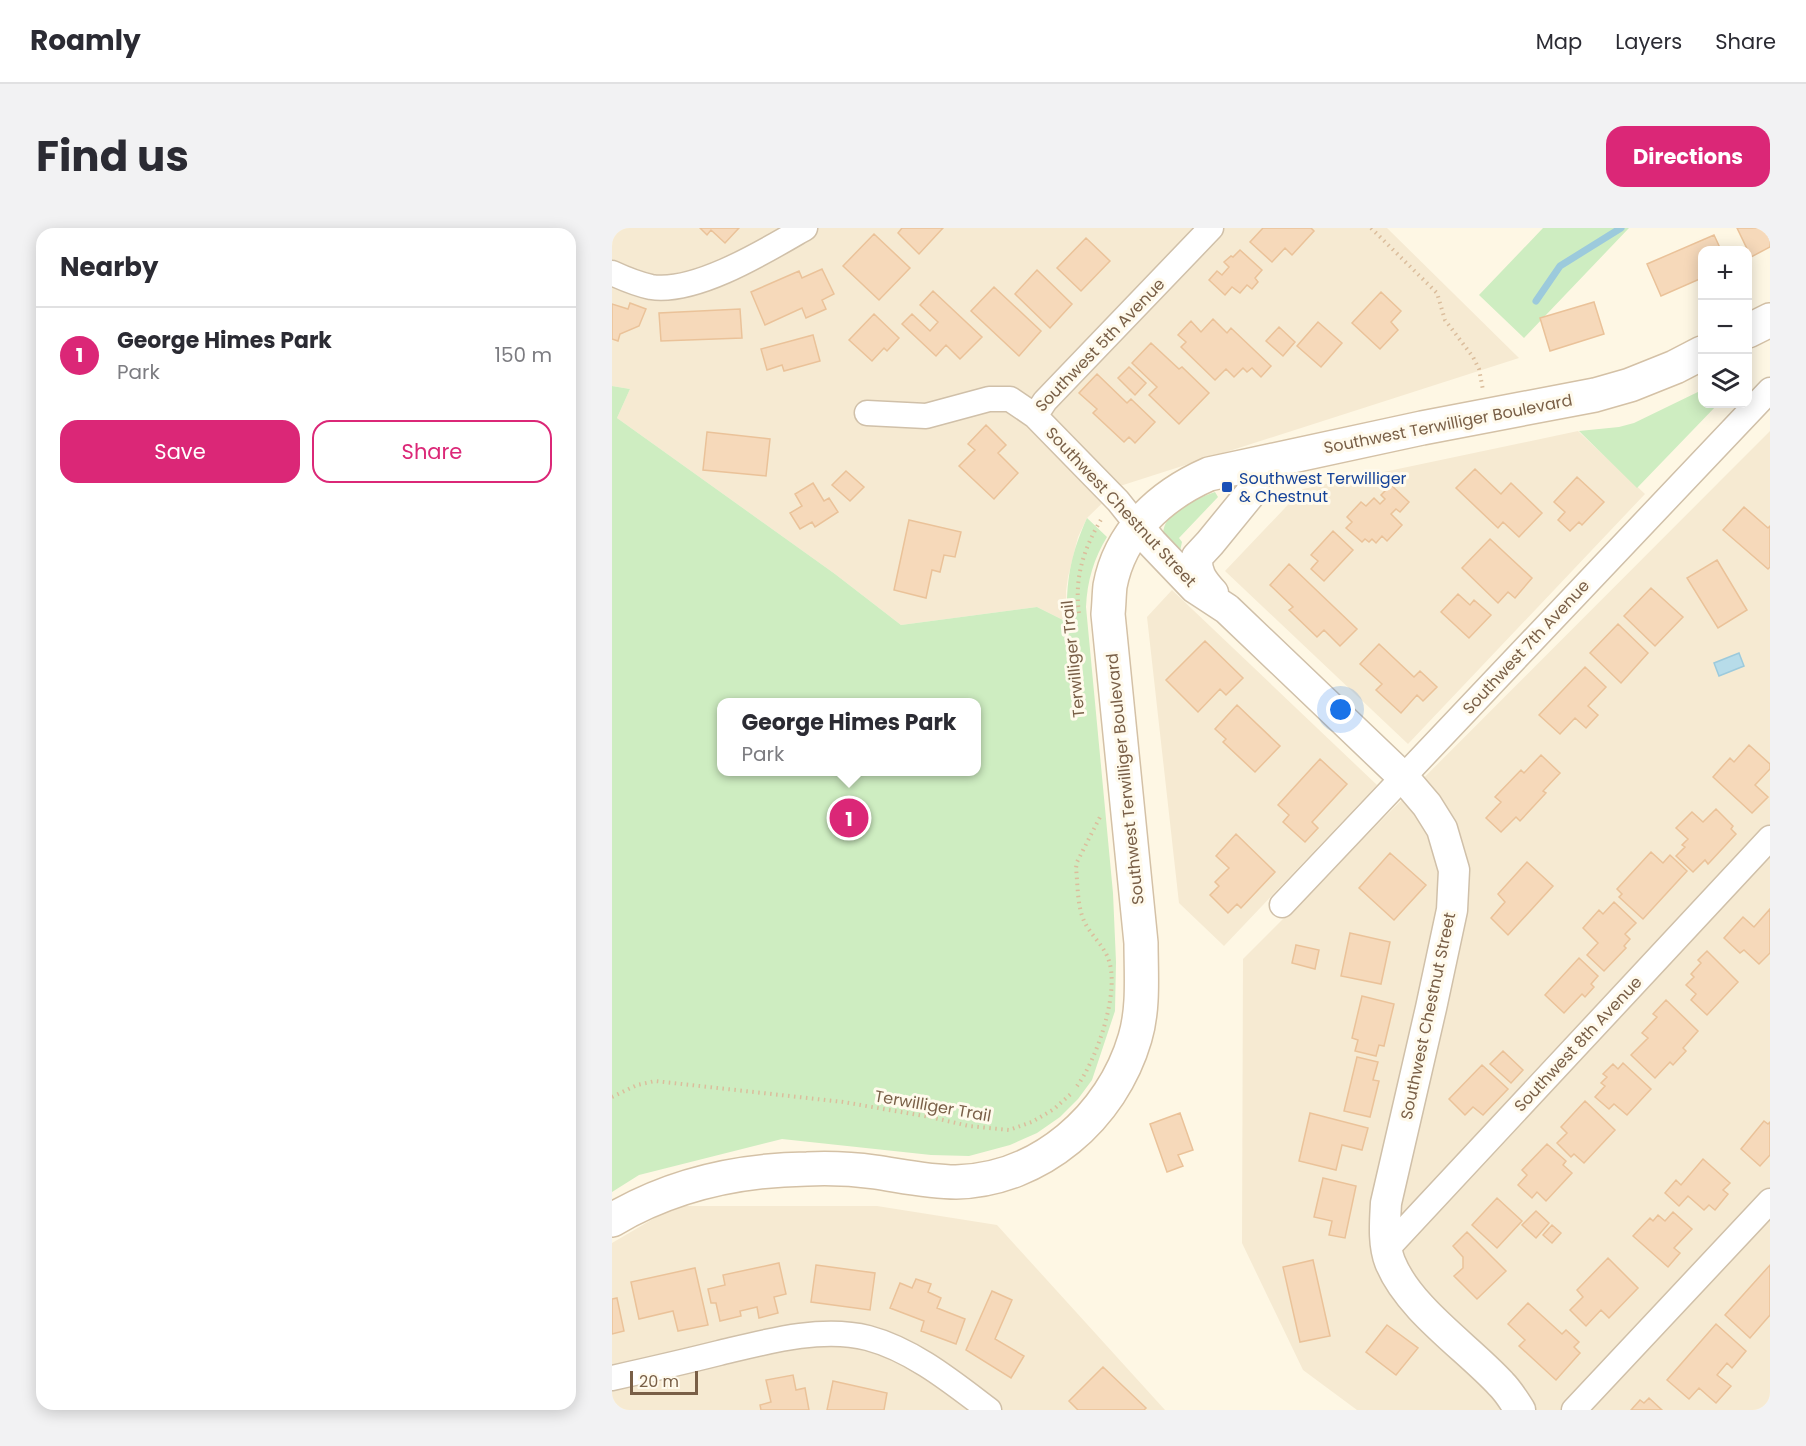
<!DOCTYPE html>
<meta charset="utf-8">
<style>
body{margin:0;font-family:Poppins,sans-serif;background:#f2f2f3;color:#2b2b33}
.controls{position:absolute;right:18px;top:18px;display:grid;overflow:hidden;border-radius:12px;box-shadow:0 3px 15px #0003}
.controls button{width:54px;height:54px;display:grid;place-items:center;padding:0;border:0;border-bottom:2px solid #e1e1e2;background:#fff;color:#2b2b33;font:30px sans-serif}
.scale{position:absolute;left:18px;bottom:15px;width:68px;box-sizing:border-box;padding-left:6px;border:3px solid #795f47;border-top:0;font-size:16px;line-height:21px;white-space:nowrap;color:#795f47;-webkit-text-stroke:4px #fffaec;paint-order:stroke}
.you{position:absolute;left:729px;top:482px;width:21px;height:21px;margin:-15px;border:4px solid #fff;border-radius:50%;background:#1a73e8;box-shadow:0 0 0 9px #1a73e833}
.badge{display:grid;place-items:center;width:39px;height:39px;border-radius:50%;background:#db2777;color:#fff;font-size:20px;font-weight:700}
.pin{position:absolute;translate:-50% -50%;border:3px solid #fff;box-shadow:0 2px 6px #0006}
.popup{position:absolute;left:105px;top:470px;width:264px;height:78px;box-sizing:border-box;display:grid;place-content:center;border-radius:12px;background:#fff;filter:drop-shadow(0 2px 4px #0005);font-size:20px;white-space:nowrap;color:#7c7c81}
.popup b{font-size:22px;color:#2b2b33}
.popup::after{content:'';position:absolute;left:50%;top:100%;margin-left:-12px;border:12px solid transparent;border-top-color:#fff}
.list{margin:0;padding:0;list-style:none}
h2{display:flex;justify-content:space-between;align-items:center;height:78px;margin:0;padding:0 24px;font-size:26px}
h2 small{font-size:20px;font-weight:400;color:#7c7c81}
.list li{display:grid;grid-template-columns:39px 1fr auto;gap:18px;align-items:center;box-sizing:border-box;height:96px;padding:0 24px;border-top:2px solid #e1e1e2}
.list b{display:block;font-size:22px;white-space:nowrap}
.list p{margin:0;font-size:20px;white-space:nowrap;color:#7c7c81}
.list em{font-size:20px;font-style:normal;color:#7c7c81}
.actions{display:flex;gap:12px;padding:18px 24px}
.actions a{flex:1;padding:14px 0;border:2px solid #db2777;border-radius:18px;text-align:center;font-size:21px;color:#db2777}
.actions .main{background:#db2777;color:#fff}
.icon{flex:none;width:33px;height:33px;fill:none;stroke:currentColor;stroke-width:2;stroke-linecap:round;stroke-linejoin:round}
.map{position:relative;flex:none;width:1158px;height:1182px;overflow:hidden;border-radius:18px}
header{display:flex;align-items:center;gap:36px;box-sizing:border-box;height:84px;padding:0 30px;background:#fff;border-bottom:2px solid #e1e1e2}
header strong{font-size:28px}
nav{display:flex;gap:33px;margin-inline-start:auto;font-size:21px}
.intro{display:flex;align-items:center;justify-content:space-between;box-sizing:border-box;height:144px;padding:0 36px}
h1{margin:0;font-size:42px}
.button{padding:15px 27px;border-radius:18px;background:#db2777;color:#fff;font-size:21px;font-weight:700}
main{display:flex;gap:36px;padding:0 36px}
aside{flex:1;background:#fff;border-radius:18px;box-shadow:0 3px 15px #0003}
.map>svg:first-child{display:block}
.residential{fill:#f6ead2}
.green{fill:#ceedc1;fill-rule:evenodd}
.water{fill:#b7dce9;stroke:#9ccadc;stroke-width:1.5}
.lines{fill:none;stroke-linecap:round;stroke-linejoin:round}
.stream{stroke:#9ccadc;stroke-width:7}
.building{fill:#f6d9ba;stroke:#eac299;stroke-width:1.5}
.minor-casing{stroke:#d0c0a9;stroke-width:27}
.tertiary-casing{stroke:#d0c0a9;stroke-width:33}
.secondary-casing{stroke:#d4c1a6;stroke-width:36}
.path{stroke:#dbbd9c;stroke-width:4;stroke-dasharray:1.5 4.5;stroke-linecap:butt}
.minor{stroke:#fff;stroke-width:24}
.tertiary{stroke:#fff;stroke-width:30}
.secondary{stroke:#fff;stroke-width:33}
.transit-dot{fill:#1a4fb4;stroke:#fffaec;stroke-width:2}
.labels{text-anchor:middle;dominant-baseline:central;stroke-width:6;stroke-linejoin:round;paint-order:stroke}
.street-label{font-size:16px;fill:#795f47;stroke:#fffaec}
.transit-label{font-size:16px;fill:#164399;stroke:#fffaec;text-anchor:start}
</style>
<header>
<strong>Roamly</strong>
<nav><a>Map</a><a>Layers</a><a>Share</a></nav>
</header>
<div class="intro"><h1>Find us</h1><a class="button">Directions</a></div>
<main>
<aside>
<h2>Nearby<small></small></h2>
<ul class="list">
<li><span class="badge">1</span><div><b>George Himes Park</b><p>Park</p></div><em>150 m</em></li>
</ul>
<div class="actions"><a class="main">Save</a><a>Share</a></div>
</aside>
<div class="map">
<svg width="1158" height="1182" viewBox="0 0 1158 1182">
<rect width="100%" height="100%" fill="#fef7e4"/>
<path class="residential" d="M0 0H775L907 130 508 258 475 290 466 309 456 349 454 363 455 394 425 379 289 397 223 346 5 190 18 161 0 158Z
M966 203 1033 266 796 516 613 343 691 261Z
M1158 203V1182H745L691 1142 630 1015 631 731Z
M560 362 765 557 612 718 567 675 535 389Z
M63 978H265L385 997 553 1182H0V1015Z"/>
<path class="green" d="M931 0H1017L912 110 867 67Z
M0 158 18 161 5 190 223 346 289 397 425 379 455 394C454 353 458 328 475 290L495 309C482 330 475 353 474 379L501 665 504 734 503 783 480 852 466 871 448 889 425 905 398 917 357 928 319 927 170 911 27 947 0 964ZM110 474H364V544H110Z
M1090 162V176H1106L1025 260 967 203 1007 199 1022 195Z
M603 264 606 269 567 310 570 314 568 323 566 324 551 308C550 283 584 271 603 264Z"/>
<path class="water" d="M1127 425 1132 438 1107 448 1102 435Z"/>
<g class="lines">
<path class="stream" d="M924 73 948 38 1009 0"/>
</g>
<path class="building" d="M88 0H127L113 15 99 2 95 7Z
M290 0H331L307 26 286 5Z
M651 0H699L702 3 680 27 673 20 660 34 638 14Z
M1125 0H1152L1158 12V19L1139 29Z
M262 6 298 40 267 72 231 38Z
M1102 7 1109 22H1090V50L1049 68 1035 36Z
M474 10 498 33 469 63 445 40Z
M628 22 650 42 643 50 646 54 640 61 635 57 628 65 620 59 613 67 597 52 605 43 610 47 617 39 612 34 619 28 621 29Z
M210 41 222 66 210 72 214 81 194 90 190 80 153 97 139 64 187 43 190 50Z
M425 42 460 76 438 100 403 66Z
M382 59 429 103 407 128 359 83Z
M321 63 370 109 348 131 334 117 324 128 290 96 300 86 318 103 326 94 308 77Z
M769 64 789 83 779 94 786 102 768 121 740 95Z
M982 74 992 106 938 123 928 90Z
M18 75 34 81 27 98 8 106 6 113 0 111V76L16 81Z
M128 81 130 110 49 113 47 85Z
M262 86 287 110 275 123 272 120 260 133 237 112Z
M601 91 615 105 619 100 659 138 649 149 640 140 635 144 631 140 622 149 614 141 603 152 569 119 574 114 566 107 579 93 589 104Z
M706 94 730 115 709 139 685 118Z
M667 99 683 114 671 128 654 113Z
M201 107 208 133 172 143 170 137 155 142 149 121Z
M539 115 567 141 570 139 597 165 567 196 537 167 545 159 520 135Z
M517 139 534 155 523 167 506 150Z
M485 146 515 175 519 171 543 194 523 215 517 209 512 214 481 185 485 181 467 165Z
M374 197 394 217 386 225 406 245 382 271 347 238 363 222 356 216Z
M95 204 158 211 154 248 91 242Z
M863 241 889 266 899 255 930 285 907 309 891 294 886 300 844 260Z
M234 243 252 259 238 273 220 257Z
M965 249 992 274 970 297 967 294 958 303 946 292 953 284 942 274Z
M201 255 212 273 217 270 226 284 203 299 200 294 188 301 178 285 190 278 183 266Z
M779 257 797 274 788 284 784 281 779 286 790 297 775 313 770 308 764 315 760 311 757 314 753 311 750 314 734 300 740 294 735 289 749 274 754 278 762 270 768 276 773 271 769 267Z
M1132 279 1156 300 1158 298V339L1156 341 1111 302Z
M297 292 349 304 343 329 332 327 328 344 320 342 314 370 282 362Z
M721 303 741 322 712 353 699 341 706 333 699 327Z
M878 311 920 350 903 370 896 364 886 375 850 340Z
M1105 332 1135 382 1106 400 1075 350Z
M677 336 745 401 728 418 712 402 705 409 677 382 681 379 658 357Z
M1039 360 1071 389 1043 418 1012 388Z
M846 366 858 377 862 372 879 387 857 410 829 384Z
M1006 396 1036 425 1009 455 978 425Z
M593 413 631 450 614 467 608 461 586 484 554 452Z
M767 416 802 449 808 443 825 459 811 473 805 467 789 485 764 462 770 456 748 436Z
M973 439 994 459 976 478 986 487 974 500 963 490 948 506 927 487Z
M625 477 668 518 643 544 611 514 614 511 603 501Z
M1137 517 1158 536V541L1143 557 1156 569 1140 585 1101 549 1118 530 1122 534Z
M929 527 948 545 931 563 934 565 908 593 904 589 889 604 874 590 889 574 883 569 909 542 912 545Z
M708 531 735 556 700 594 706 600 693 614 671 594 677 587 666 577Z
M1104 581 1121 598 1119 601 1124 606 1096 636 1093 632 1081 644 1064 628 1073 619 1070 617 1076 611 1064 600 1080 584 1091 594Z
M624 606 663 644 629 680 625 676 616 685 598 667 607 658 603 654 617 640 604 628Z
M1039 624 1051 635 1058 627 1075 643 1031 691 1007 669 1010 666 1005 661Z
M778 625 814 657 782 692 747 660Z
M915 634 941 658 896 707 879 690 893 674 886 666Z
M1002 674 1024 695 1013 706 1018 711 1012 718 1014 720 992 743 975 727 986 715 971 700 987 682 991 686Z
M1158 681V725L1147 736 1132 722 1128 725 1112 710 1131 689 1142 699Z
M738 705 778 714 769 756 729 748Z
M684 717 707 722 703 741 680 735Z
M1095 723 1126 754 1095 787 1079 772 1084 766 1074 757 1082 749 1079 746 1089 735 1086 732Z
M967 730 986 748 979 756 982 759 973 769 970 766 952 785 933 767Z
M750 768 782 776 772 818 767 817 764 828 743 823 746 812 740 810Z
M1054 772 1086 803 1071 820 1074 823 1061 837 1058 834 1043 850 1019 827 1036 810 1030 805 1045 789 1041 786Z
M891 823 911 842 899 855 878 836Z
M745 829 766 834 761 852 767 853 758 889 732 883Z
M1011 835 1039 861 1015 887 1002 876 997 881 983 869 993 858 989 855 995 849 991 846 1001 836 1006 841Z
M870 837 896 861 871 887 861 879 853 887 837 871Z
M973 873 1003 902 972 935 962 926 959 929 945 915 955 905 949 899Z
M568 885 581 922 566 927 571 938 555 944 538 896Z
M698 885 756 900 750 922 730 917 724 942 687 933Z
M1152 893 1156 896 1158 894V927L1148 938 1129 921Z
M935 916 954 933 951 937 960 945 934 973 925 964 920 970 906 957 915 947 910 942Z
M1091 931 1118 955 1111 962 1116 966 1103 982 1097 977 1092 982 1076 968 1067 978 1053 965 1064 952 1069 957Z
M711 950 744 958 733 1010 717 1007 720 993 702 989Z
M885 970 910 993 885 1020 860 997Z
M924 983 937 995 924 1010 910 997Z
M1061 984 1080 1001 1062 1020 1068 1025 1056 1039 1021 1008 1038 990 1041 993 1046 987 1053 993Z
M940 997 949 1005 940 1015 931 1007Z
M855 1004 894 1043 865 1071 842 1048 851 1040V1029L841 1018Z
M996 1030 1026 1060 997 1090 989 1082 974 1098 958 1082 971 1069 965 1062Z
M701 1032 718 1108 688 1114 671 1039Z
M167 1035 174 1066 162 1069 166 1085 147 1090 145 1079 128 1083 129 1088 108 1093 104 1075H99L96 1061 113 1057 111 1047Z
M204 1037 263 1045 258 1082 199 1074Z
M1158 1037V1087L1138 1110 1113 1087Z
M83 1040 96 1097 66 1103 61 1083 27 1091 19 1054Z
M304 1051 319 1056 316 1064 329 1070 325 1080 353 1091 344 1116 309 1103 312 1093 278 1080 288 1055 300 1060Z
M380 1063 400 1072 383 1111 412 1128 399 1150 354 1122Z
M5 1070 12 1103 0 1106V1071Z
M916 1075 950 1106 954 1102 967 1114 962 1119 968 1125 944 1152 907 1118 913 1112 896 1096Z
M1104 1096 1134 1123 1120 1140 1115 1135 1105 1147 1119 1158 1104 1175 1087 1160 1077 1171 1055 1152Z
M775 1097 806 1120 784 1147 754 1124Z
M491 1139 534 1180 532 1182H466L457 1173Z
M181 1147 184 1162 193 1160 197 1182H149L148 1177 159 1174 154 1152Z
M221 1153 275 1165 272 1182H215Z
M1037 1170 1050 1182H1019L1028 1172 1032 1175Z"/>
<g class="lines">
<g class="minor-casing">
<path id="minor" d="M0 45C13 51 25 56 39 59 84 66 155 22 193 0
M255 185 314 188 377 171H398L423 188 506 273 526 298
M423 188 433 173 599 0
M670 677 1158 162
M774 1022 1158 610
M0 1150C36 1142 71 1134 107 1125 153 1114 209 1098 256 1110 301 1122 340 1154 377 1182
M962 1182 1158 973"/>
</g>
<g class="tertiary-casing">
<path id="tertiary" d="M526 298 540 315 583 360 615 381 792 550 815 577 830 601 842 642 840 682 819 780 774 975C773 994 771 1016 778 1034 797 1081 855 1119 889 1156 897 1164 902 1173 908 1182
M601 365C590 353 584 345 585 329L598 315 638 266C644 255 642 248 639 237"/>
</g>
<g class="secondary-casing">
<path id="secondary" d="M1136 103 1158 92
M0 992C59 957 127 942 195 941 218 940 241 941 263 944 290 948 317 954 344 954 428 952 500 889 523 810 532 780 529 746 529 715L496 386C497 377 497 367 498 358 508 304 549 267 597 246L810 200 983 167 1018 157 1063 139 1090 125"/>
</g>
<path class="path" d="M759 0 825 65 833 92 861 129 867 141 871 162
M467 385C462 349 472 320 490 290
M465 858C485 831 509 762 496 730 491 717 479 707 473 695 465 679 466 658 464 640L465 634 488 589
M0 869 25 857 43 853 231 874 318 889 357 898 397 902 420 894 442 881 461 864"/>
<use href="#minor" class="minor"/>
<use href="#tertiary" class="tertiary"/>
<use href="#secondary" class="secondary"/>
</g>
<rect class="transit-dot" x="609" y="253" width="12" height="12" rx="3"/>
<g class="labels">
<g class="street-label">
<text transform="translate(488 117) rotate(-46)">Southwest 5th Avenue</text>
<text transform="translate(836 196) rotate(-11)">Southwest Terwilliger Boulevard</text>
<text transform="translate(509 279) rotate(47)">Southwest Chestnut Street</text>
<text transform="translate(914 419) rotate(-47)">Southwest 7th Avenue</text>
<text transform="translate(461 431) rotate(-96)">Terwilliger Trail</text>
<text transform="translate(513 551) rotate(-96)">Southwest Terwilliger Boulevard</text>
<text transform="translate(816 788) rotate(-78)">Southwest Chestnut Street</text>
<text transform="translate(966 816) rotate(-47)">Southwest 8th Avenue</text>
<text transform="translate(321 878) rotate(10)">Terwilliger Trail</text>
</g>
<g class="transit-label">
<text x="627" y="250">Southwest Terwilliger<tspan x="627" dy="18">&amp; Chestnut</tspan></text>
</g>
</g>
</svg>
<div class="controls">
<button>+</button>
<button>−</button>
<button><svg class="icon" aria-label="layers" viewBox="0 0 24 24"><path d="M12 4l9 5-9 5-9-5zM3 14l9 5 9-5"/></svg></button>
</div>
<div class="scale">20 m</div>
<div class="you"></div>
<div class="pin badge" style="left:237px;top:590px">1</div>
<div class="popup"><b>George Himes Park</b>Park</div>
</div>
</main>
